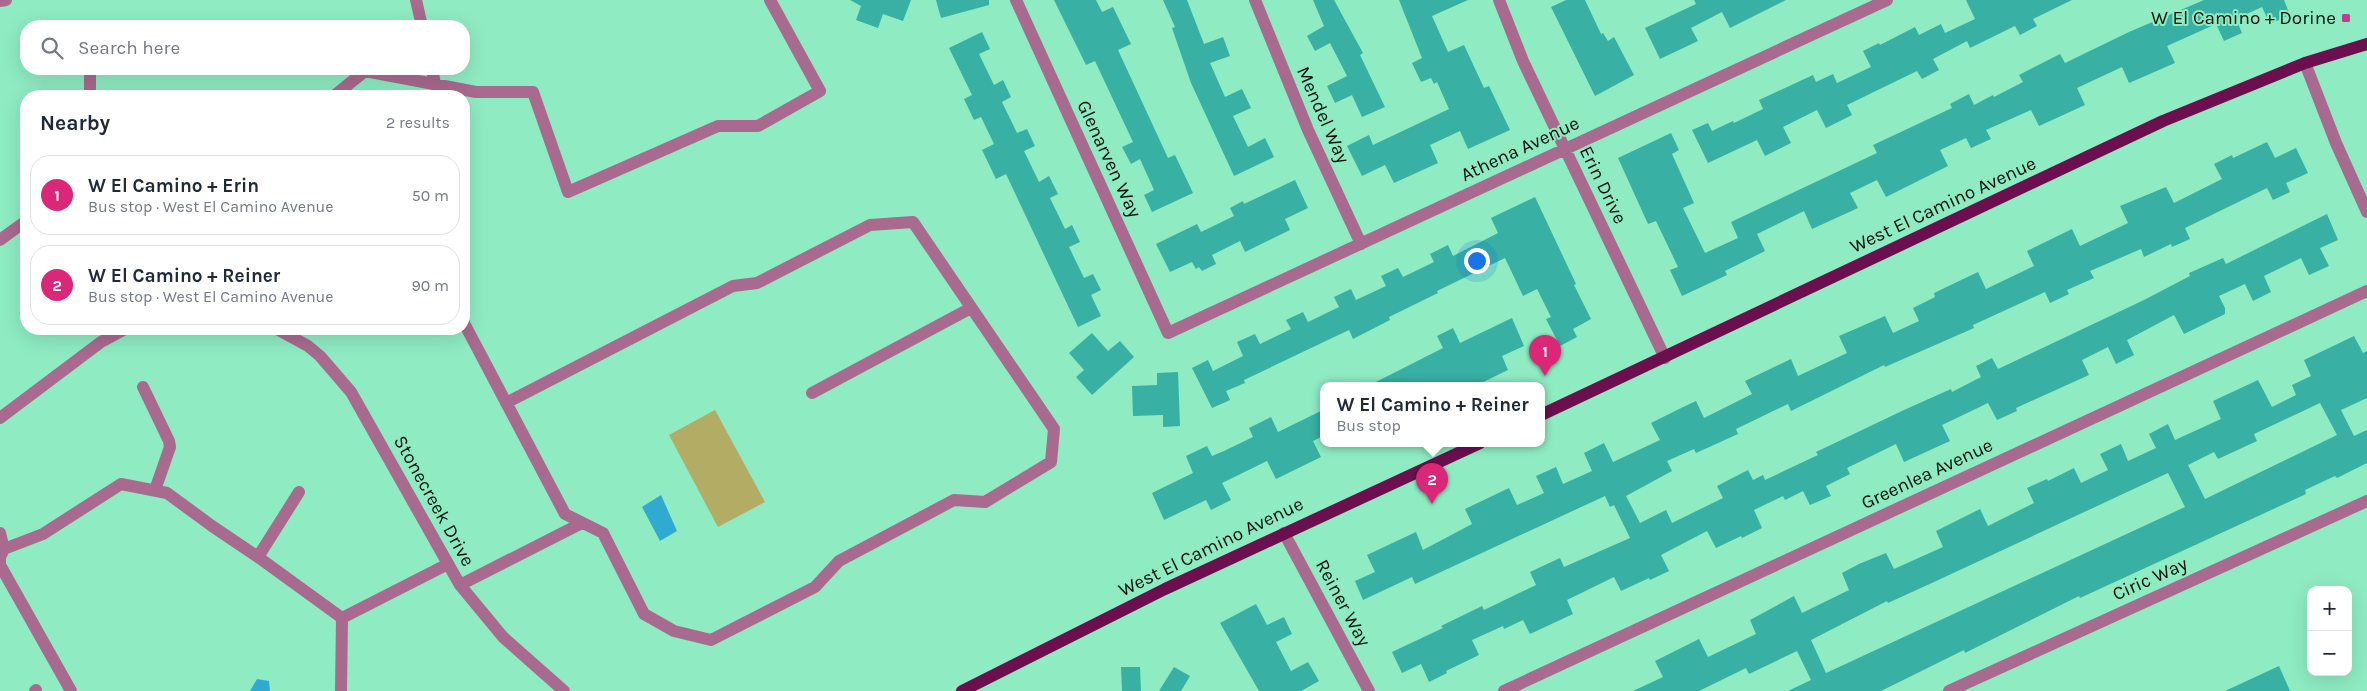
<!DOCTYPE html>
<meta charset="utf-8">
<style>
body{margin:0;font-family:Karla,sans-serif;background:#f2f2f3;color:#1f2937}
.controls{position:absolute;right:15px;bottom:15px;display:grid;overflow:hidden;border-radius:10px;box-shadow:0 5px 20px #0002}
.controls button{width:45px;height:45px;display:grid;place-items:center;padding:0;border:0;border-bottom:1px solid #e0e1e3;background:#fff;color:#1f2937;font:25px sans-serif}
.you{position:absolute;left:1476px;top:260px;width:18px;height:18px;margin:-12px;border:4px solid #fff;border-radius:50%;background:#1a73e8;box-shadow:0 0 0 8px #1a73e833}
.badge{display:grid;place-items:center;width:32px;height:32px;border-radius:50%;background:#db2777;color:#fff;font-size:16px;font-weight:700}
.pin{position:absolute;translate:-50% -41px;filter:drop-shadow(0 1px 2px #0008)}
.pin::after{content:'';position:absolute;top:26px;width:18px;height:15px;background:inherit;clip-path:polygon(0 0,100% 0,50% 100%)}
.popup{position:absolute;left:1320px;top:382px;width:225px;height:65px;box-sizing:border-box;display:grid;place-content:center;border-radius:10px;background:#fff;filter:drop-shadow(0 1px 4px #0005);font-size:16px;white-space:nowrap;color:#747a83}
.popup b{font-size:19px;color:#1f2937}
.popup::after{content:'';position:absolute;left:50%;top:100%;margin-left:-10px;border:10px solid transparent;border-top-color:#fff}
.list{margin:0;padding:0;list-style:none}
h2{display:flex;justify-content:space-between;align-items:center;height:65px;margin:0;padding:0 20px;font-size:21px}
h2 small{font-size:16px;font-weight:400;color:#747a83}
.list li{display:grid;grid-template-columns:32px 1fr auto;gap:15px;align-items:center;box-sizing:border-box;height:80px;margin:0 10px 10px;padding:0 10px;border:1px solid #e0e1e3;border-radius:20px}
.list b{display:block;font-size:19px;white-space:nowrap}
.list p{margin:0;font-size:16px;white-space:nowrap;color:#747a83}
.list em{font-size:16px;font-style:normal;color:#747a83}
.icon{flex:none;width:28px;height:28px;fill:none;stroke:currentColor;stroke-width:2;stroke-linecap:round;stroke-linejoin:round}
.map{position:relative;flex:none;width:2367px;height:691px;overflow:hidden}
.search{position:absolute;background:#fff;box-shadow:0 5px 20px #0002;left:20px;top:20px;width:450px;height:55px;display:flex;align-items:center;gap:12px;box-sizing:border-box;padding:0 18px;border-radius:20px;color:#747a83;font-size:19px}
.panel{position:absolute;background:#fff;box-shadow:0 5px 20px #0002;left:20px;top:90px;width:450px;height:245px;border-radius:20px}
.map>svg:first-child{display:block}
.green{fill:#b2ac65}
.water{fill:#30aad1}
.building{fill:#38b0a3;fill-rule:evenodd}
.lines{fill:none;stroke-linecap:round;stroke-linejoin:round}
.minor{stroke:#a86a8e;stroke-width:12}
.major{stroke:#6c0f4f;stroke-width:12}
.poi-dot{fill:#bb3f8f;stroke:#8eebc2;stroke-width:2}
.labels{text-anchor:middle;dominant-baseline:central;stroke-width:4;stroke-linejoin:round;paint-order:stroke}
.poi-label{font-size:19px;fill:#001009;stroke:#8eebc2;text-anchor:end}
.street-label{font-size:19px;fill:#001009;stroke:#8eebc2}
</style>
<div class="map">
<svg width="2367" height="691" viewBox="0 0 2367 691">
<rect width="100%" height="100%" fill="#8eebc2"/>
<path class="green" d="M715 410 765 502 718 527 669 435Z"/>
<path class="water" d="M661 495 677 531 660 541 642 507Z
M257 679 269 681 270 691H250Z"/>
<path class="building" d="M850 0H911L903 21 883 14 878 28 856 20 861 6Z
M936 0H989V5L941 18Z
M1054 0H1096L1102 12 1113 7 1131 44 1118 50 1168 158 1175 155 1193 193 1152 212 1144 195 1154 190 1140 159 1131 164 1122 147 1133 142 1095 61 1086 65Z
M1163 0H1187L1204 44 1223 37 1230 56 1210 63 1225 97 1242 89 1251 108 1233 116 1248 147 1265 138 1274 157 1234 176 1191 83 1172 28 1175 27Z
M1313 0H1334L1363 53 1360 55 1385 107 1362 117 1352 95 1335 103 1327 86 1347 76 1330 43 1315 51 1307 36 1324 26Z
M1399 0H1468L1432 16 1448 52 1464 45 1484 88 1489 86 1510 130 1468 149 1460 131 1430 145 1438 163 1394 183 1385 165 1362 176 1347 146 1369 135 1373 145 1449 109 1437 82 1434 84 1431 78 1421 82 1412 63 1422 58Z
M1566 0H1585L1601 34 1603 33 1608 41 1614 37 1634 75 1595 96 1551 7Z
M1694 0H1786L1730 28 1722 12 1691 28 1698 41 1660 59 1645 28 1696 4Z
M1966 0H2072L2033 19 2037 26 2020 35 2015 26 1970 48 1967 41 1933 59 1939 70 1922 79 1917 71 1847 105 1852 115 1826 128 1817 110 1783 127 1791 143 1765 156 1757 140 1708 163 1692 130 1708 123 1712 131 1733 121 1734 123 1763 109 1759 100 1813 75 1816 82 1833 74 1837 83 1871 67 1863 51 1879 43 1880 45 1915 27 1919 35 1941 24 1945 33 1975 19Z
M2204 0H2284L2290 15 2270 24 2262 7 2236 19 2242 33 2224 41 2216 24 2196 33 2167 46 2175 63 2129 83 2122 67 2077 88 2085 105 2039 126 2031 110 1986 130 1991 139 1971 148 1966 138 1940 150 1948 166 1886 197 1877 180 1850 193 1858 208 1812 229 1804 211 1757 234 1765 251 1725 271 1727 275 1682 296 1670 270 1678 267 1656 221 1648 224 1618 158 1671 133 1679 150 1672 154 1694 203 1683 208 1705 253 1738 238 1731 222 1877 153 1873 145 1952 108 1950 104 1969 94 1974 105 1993 95 1994 97 2023 82 2019 75 2060 54 2065 63 2129 32Z
M982 32 990 49 979 54 994 85 1003 80 1011 97 1002 102 1017 133 1027 129 1035 146 1024 151 1039 182 1049 176 1058 194 1050 198 1065 229 1072 225 1080 242 1069 247 1084 278 1093 274 1101 290 1091 295 1101 316 1078 327 1006 174 996 179 982 150 994 144 981 117 974 120 964 99 972 95 949 48Z
M2267 142 2275 158 2296 148 2308 173 2286 183 2290 192 2273 200 2267 188 2185 228 2190 239 2172 247 2171 244 2144 257 2141 249 2090 271 2094 278 2067 290 2069 294 2050 303 2045 292 1973 325 1974 328 1885 367 1884 365 1791 411 1788 404 1736 429 1738 434 1696 453 1694 449 1667 461 1672 471 1626 496 1640 523 1666 510 1672 523 1723 498 1717 486 1748 470 1753 480 1763 475 1765 480 1818 455 1816 452 1904 410 1951 389 1952 392 1981 377 1976 366 1992 358 1998 369 2144 300 2190 276 2189 273 2223 258 2226 264 2327 214 2338 240 2320 248 2329 266 2309 275 2301 258 2264 276 2271 292 2253 301 2245 284 2219 296 2225 308V314L2184 334 2174 315 2127 340 2134 355 2116 364 2108 347 2082 360 2089 375 2016 408 2017 411 1997 420 1988 403 1942 425 1950 441 1904 462 1896 444 1847 468 1850 474 1826 486 1831 496 1810 505 1803 491 1785 500 1783 496 1754 510 1762 528 1742 538 1741 536 1716 548 1707 531 1661 555 1669 571 1650 580 1649 578 1621 591 1614 577 1567 600 1573 614 1530 634 1523 620 1504 629 1503 626 1472 640 1479 655 1446 671 1447 673 1429 682 1421 664 1402 673 1392 652 1443 628 1441 626 1482 606 1484 610 1536 585 1530 572 1560 558 1564 567 1630 538 1614 505 1610 507 1605 496 1415 584 1412 577 1363 600 1355 581 1375 572 1367 555 1416 532 1423 550 1472 524 1465 509 1509 488 1517 505 1544 493 1536 476 1556 467 1563 484 1592 471 1584 453 1604 443 1613 462 1660 440 1651 423 1677 410 1696 401 1704 418 1752 394 1745 381 1791 359 1798 376 1847 353 1839 336 1885 316 1893 333 1919 321 1913 308 1935 297 1934 293 1978 272 1986 289 2034 266 2027 251 2072 229 2080 246 2128 223 2120 206 2166 187 2174 203 2222 179 2214 164 2232 155 2233 158Z
M1295 180 1308 208 1285 219 1290 230 1245 252 1240 241 1212 255 1216 264 1202 271 1199 267 1196 269 1192 262 1170 272 1156 244 1197 224 1201 232 1234 216 1230 208 1243 201 1244 204Z
M1535 197 1576 284 1574 285 1591 319 1573 329 1577 337 1560 346 1546 319 1551 317 1537 289 1523 296 1505 258 1437 291 1438 293 1389 317 1390 320 1353 339 1349 330 1244 380 1245 383 1226 391 1230 400 1212 408 1192 368 1208 360 1213 371 1243 356 1237 342 1255 334 1260 344 1291 329 1286 320 1303 312 1308 322 1339 307 1334 297 1351 289 1356 300 1386 286 1381 276 1398 268 1403 277 1434 262 1430 254 1448 245 1453 256 1498 233 1491 218Z
M1512 318 1524 346 1502 356 1508 370 1477 385H1370L1443 348 1437 336 1453 328 1460 343Z
M1092 333 1108 351 1120 341 1134 357 1092 395 1076 377 1084 370 1069 353Z
M2354 336 2363 353 2367 351V398L2341 410 2354 436 2367 430V463L2337 478 2335 476 2305 490 2306 494 2080 598 2079 596 1965 653 1964 650 1881 691H1788L1811 680 1797 651 1749 674 1746 668 1699 691H1633L1663 677 1655 661 1699 639 1708 657 1756 634 1750 620 1794 596 1802 613 1849 590 1842 573 1859 564 1886 553 1894 569 1943 547 1936 531 1980 509 1988 526 2034 503 2027 488 2047 479 2048 481 2074 468 2081 483 2108 470 2100 454 2121 444 2128 461 2156 448 2149 434 2168 424 2175 440 2221 419 2213 401 2258 380 2272 407 2296 395 2292 385 2311 376 2304 360ZM2320 403 2337 435 2205 499 2188 465 2214 452 2218 459 2257 441 2254 434ZM2168 473 2185 507 1826 673 1811 640 1887 601 1888 603 1934 582Z
M1178 372 1180 426 1163 427V415L1133 416 1132 386 1157 385V373Z
M1323 410V436L1313 441 1321 457 1276 479 1267 461 1222 483 1231 500 1211 510 1206 500 1164 520 1152 493 1193 473 1186 456 1207 446 1212 456 1224 451 1253 437 1249 428 1271 417 1278 432Z
M1256 604 1267 625 1284 617 1292 634 1276 642 1291 671 1308 662 1319 681 1301 691H1259L1220 623Z
M2279 666 2290 691H2225Z
M1121 667H1140L1141 691H1122Z
M1174 667 1190 676 1181 691H1159Z"/>
<g class="lines">
<path class="minor" d="M416 0 422 26
M1016 0 1168 333 1887 0
M1255 0 1308 130 1361 244
M1499 0 1523 61 1665 358
M0 1 6 0
M2305 63 2336 143 2367 212
M432 69 435 84
M90 96V69
M334 96 365 71 476 92H533L568 192 718 126H758L820 91 770 0
M0 240 26 221
M464 323 565 514 603 533 644 614 674 631 711 640 815 587 839 561 954 500 985 502 1051 462 1054 429 913 222 870 225 757 283 733 286 506 403
M277 329 308 346 320 356 351 392 460 585 503 637 564 691
M143 387 169 441 170 447 155 490
M812 393 971 308
M0 418 101 342 125 329
M299 492 258 557 342 618
M0 533 4 549
M1284 533 1369 691
M460 585 582 523
M35 691 36 690
M71 691 0 565V557L4 549 43 534 121 484 167 493 212 526 258 557
M341 691 342 618 448 564
M1504 691 2367 291
M1949 691 2367 501"/>
<path class="major" d="M1541 415 2163 121 2305 63 2367 44
M962 691 1165 589 1480 443"/>
</g>
<rect class="poi-dot" x="2341" y="13" width="10" height="10" rx="2.5"/>
<g class="labels">
<g class="poi-label">
<text x="2336" y="18">W El Camino + Dorine</text>
</g>
<g class="street-label">
<text transform="translate(1323 115) rotate(66)">Mendel Way</text>
<text transform="translate(1520 149) rotate(-25)">Athena Avenue</text>
<text transform="translate(1109 159) rotate(65)">Glenarven Way</text>
<text transform="translate(1603 185) rotate(64)">Erin Drive</text>
<text transform="translate(1943 205) rotate(-25)">West El Camino Avenue</text>
<text transform="translate(1927 474) rotate(-25)">Greenlea Avenue</text>
<text transform="translate(434 501) rotate(61)">Stonecreek Drive</text>
<text transform="translate(1211 547) rotate(-26)">West El Camino Avenue</text>
<text transform="translate(2150 579) rotate(-24)">Ciric Way</text>
<text transform="translate(1343 603) rotate(62)">Reiner Way</text>
</g>
</g>
</svg>
<div class="controls">
<button>+</button>
<button>−</button>
</div>
<div class="you"></div>
<div class="pin badge" style="left:1545px;top:376px">1</div>
<div class="pin badge" style="left:1432px;top:504px">2</div>
<div class="popup"><b>W El Camino + Reiner</b>Bus stop</div>
<div class="search"><svg class="icon" aria-label="search" viewBox="0 0 24 24"><circle cx="10" cy="10" r="6"/><path d="M15 15l6 6"/></svg>Search here</div>
<section class="panel">
<h2>Nearby<small>2 results</small></h2>
<ul class="list">
<li><span class="badge">1</span><div><b>W El Camino + Erin</b><p>Bus stop · West El Camino Avenue</p></div><em>50 m</em></li>
<li><span class="badge">2</span><div><b>W El Camino + Reiner</b><p>Bus stop · West El Camino Avenue</p></div><em>90 m</em></li>
</ul>
</section>
</div>
